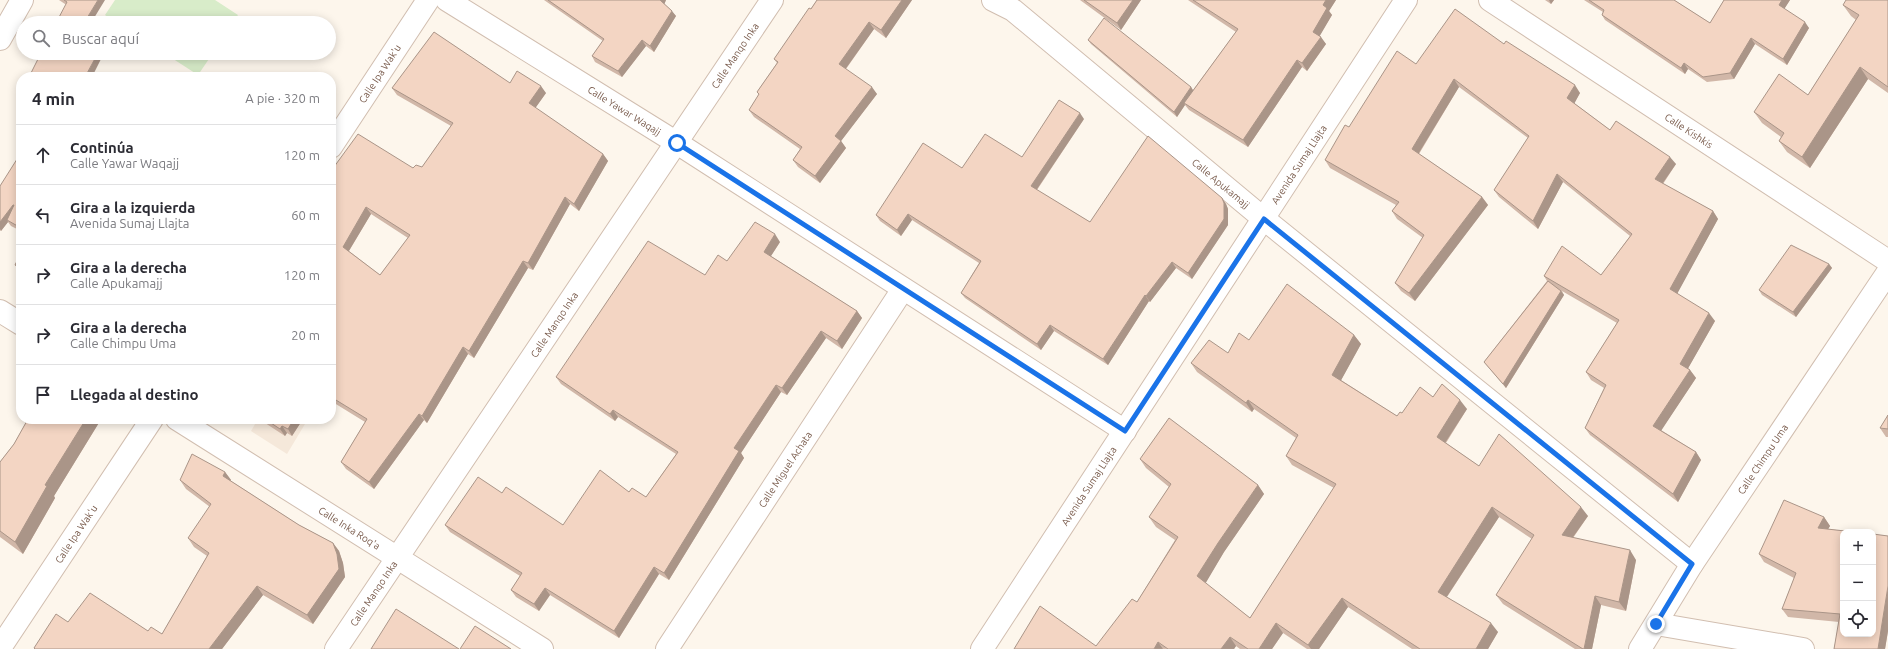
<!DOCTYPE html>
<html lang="es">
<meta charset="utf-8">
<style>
body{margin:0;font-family:Ubuntu,sans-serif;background:#f7f7f7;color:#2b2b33}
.controls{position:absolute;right:12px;bottom:12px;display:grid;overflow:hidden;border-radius:8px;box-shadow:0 2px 10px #0003}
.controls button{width:36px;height:36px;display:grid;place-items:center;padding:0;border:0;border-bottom:1px solid #e1e1e2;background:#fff;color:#2b2b33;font:20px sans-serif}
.stop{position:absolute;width:12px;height:12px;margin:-9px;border:3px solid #1a73e8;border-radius:50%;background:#fff}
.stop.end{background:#1a73e8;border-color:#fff;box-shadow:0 1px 4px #0008}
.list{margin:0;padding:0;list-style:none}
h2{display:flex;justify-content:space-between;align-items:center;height:52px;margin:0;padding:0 16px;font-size:17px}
h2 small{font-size:13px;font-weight:400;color:#7c7c81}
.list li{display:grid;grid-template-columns:26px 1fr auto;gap:12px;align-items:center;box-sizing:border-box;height:60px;padding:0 16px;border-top:1px solid #e1e1e2}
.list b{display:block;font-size:15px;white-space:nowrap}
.list p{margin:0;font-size:13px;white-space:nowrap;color:#7c7c81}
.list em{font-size:13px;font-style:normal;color:#7c7c81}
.icon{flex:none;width:22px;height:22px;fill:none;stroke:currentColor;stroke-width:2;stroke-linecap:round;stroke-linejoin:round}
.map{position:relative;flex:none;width:1888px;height:649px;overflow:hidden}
.search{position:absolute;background:#fff;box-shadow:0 2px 10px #0003;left:16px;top:16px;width:320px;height:44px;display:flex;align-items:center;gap:10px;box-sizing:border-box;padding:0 14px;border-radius:22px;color:#7c7c81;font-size:15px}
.panel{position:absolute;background:#fff;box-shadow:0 2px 10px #0003;left:16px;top:72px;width:320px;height:352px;border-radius:16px}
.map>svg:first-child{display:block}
.residential{fill:#f5e8da}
.pitch{fill:#d8ecc9}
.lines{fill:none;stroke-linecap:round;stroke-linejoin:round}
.minor-casing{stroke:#d1beb0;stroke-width:24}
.minor{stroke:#fff;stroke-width:22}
.wall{fill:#d1b7a8;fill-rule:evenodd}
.shaded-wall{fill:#aa9588}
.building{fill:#f3d5c3;stroke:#aa9588;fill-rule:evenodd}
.route{stroke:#1a73e8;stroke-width:5}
.labels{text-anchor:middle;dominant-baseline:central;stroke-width:4;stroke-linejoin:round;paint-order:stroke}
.street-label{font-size:10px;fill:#7a5c4d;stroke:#fffaf3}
</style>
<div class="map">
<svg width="1888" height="649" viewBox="0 0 1888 649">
<rect width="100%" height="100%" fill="#fdf6ec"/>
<path class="residential" d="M258 419H308L287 454 251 431Z"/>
<path class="pitch" d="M115 0H215L238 15 232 23H117L105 15Z
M164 53H213L198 75Z"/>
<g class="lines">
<g class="minor-casing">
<g id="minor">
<path id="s1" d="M447 0 677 143 1125 431"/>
<path id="s2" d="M993 0 1013 10 1264 219 1692 564"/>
<path id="s3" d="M1490 0 1888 261"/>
<path d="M0 39 22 0"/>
<path id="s4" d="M331 147 428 0"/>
<path d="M0 311 21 324"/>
<path id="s5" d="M177 419 542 649"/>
<path d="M1656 624 1803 649"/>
<path id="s6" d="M0 648 152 419"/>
<path id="s7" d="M336 649 772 0"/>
<path id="s8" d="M667 649 903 289"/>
<path id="s9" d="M982 649 1406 0"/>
<path id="s10" d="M1640 649 1692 564 1888 272"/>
</g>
</g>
<use href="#minor" class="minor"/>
</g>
<path class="wall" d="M59 0H105L65 4Z
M544 0H666L664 4 676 16 654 52 646 46 622 77 595 62 592 56 603 41Z
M817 0H912L886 38 874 29 846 69 877 94 841 141 846 148 820 183 798 167 793 160 800 149 754 117 749 110 759 95 757 92 777 63 774 59Z
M1080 0H1141L1121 30Z
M1188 0H1336L1329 11 1332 15 1319 36 1326 44 1307 71 1302 67 1248 147 1189 110 1185 105 1177 117 1091 44 1088 40 1191 87 1193 90 1236 32Z
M1545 0H1554L1551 4Z
M1584 0H1674L1710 23 1724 0H1790L1784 9 1809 28 1787 65 1755 44 1734 79 1707 82 1688 69 1685 74 1605 20 1602 15 1603 12Z
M1888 0V93L1868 79 1810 168 1787 152 1779 141 1781 137 1762 123 1754 112 1808 95 1856 20 1851 16 1843 5Z
M1504 44 1580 93 1574 103 1610 130 1676 164 1663 184 1713 211 1718 219 1677 293 1715 321 1688 368 1690 370 1696 378 1661 430 1696 452 1701 460 1678 502 1590 435 1585 428 1604 388 1591 380 1586 372 1617 323 1562 291 1564 295 1506 388 1484 362 1547 281 1544 276 1601 275 1630 236 1563 182 1538 229 1499 197 1494 190 1528 138 1459 87 1419 154 1482 197 1488 205 1415 301 1401 291 1395 283 1423 238 1397 219 1392 211 1396 205 1330 168 1325 160 1349 127 1416 64Z
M510 83 546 93 535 108 603 154 608 161 579 211 570 204 533 270 528 268 474 358 468 354 427 423 424 420 374 489 346 469 341 462 365 422 331 401V171L413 168 422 167 451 126 397 95 392 88ZM371 214 408 238 380 275 349 251Z
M1084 119 1037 190 1090 222 1222 198 1226 204 1228 209V225L1192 279 1176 268 1150 302 1149 301 1108 365 1054 331 1041 350 965 298 961 293 979 263 912 220 901 236 880 221 876 215 962 168 1022 157Z
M21 158V231L11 226 8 222 1 231 0 230V186Z
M780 242 771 256 857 311 862 318 842 349 826 338 787 395 781 392 741 453 744 458 669 580 659 574 619 638 550 595 539 611 516 597 511 590 520 576 450 532 445 525 502 493 563 525 629 492 646 497 676 454 618 417 615 421 561 384 556 377 705 275 727 261Z
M21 253V272L19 270 15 265Z
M1829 264 1832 268 1796 317 1762 295 1759 290Z
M1354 335 1361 344 1341 380 1397 416 1433 397 1467 409 1446 443 1479 466 1588 516 1573 538 1636 560 1626 611 1601 605 1592 649H1575L1503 604 1496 595 1532 539 1499 517 1447 597 1498 632 1488 649H1412L1348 607 1319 649H1307L1283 633 1272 649H1240L1236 646 1234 649H1014L1096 646 1137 602 1175 540 1156 527 1149 517 1169 487 1146 468 1140 459 1258 485 1264 494 1224 552 1205 583 1250 618 1334 488 1292 465 1286 456 1296 438 1254 409 1252 412 1197 372 1191 363 1228 353 1249 340Z
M1888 415V437H1886L1880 428Z
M28 419H99L100 421 54 496 55 498 23 554 0 537V462L14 444Z
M259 419H303L292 436 287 433 285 436Z
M225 472 231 480V481L299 525 333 543 339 551 343 563 345 577 313 624 263 595 222 649H34V648L68 622 148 631 162 634 207 556 194 547 188 538 210 507 186 489 180 480Z
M1824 517 1830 526 1828 529 1888 536V631L1885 649H1834L1839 622 1788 617 1782 609 1794 578 1764 562 1759 554Z"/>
<path class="shaded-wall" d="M98 0H105L91 23H84Z
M660 0H666L664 5Z
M902 0H912L886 38 881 30Z
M1133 0H1141L1121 30 1117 23Z
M1326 0H1336L1329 11 1332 15 1318 39 1313 32 1323 5Z
M1549 0H1554L1551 4Z
M1782 0H1790L1783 11 1779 5Z
M672 11 676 16 654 52 650 46Z
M869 22 874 29 844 71 839 64Z
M1805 22 1809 28 1787 65 1783 59Z
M1321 37 1326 44 1307 71 1302 63Z
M1751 38 1755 44 1734 79 1730 73Z
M642 40 646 46 622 77 618 71Z
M98 53H104L92 77H85Z
M1297 60 1302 67 1248 147 1243 140Z
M1684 63 1688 69 1685 74 1681 68Z
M1860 67 1868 79 1810 168 1802 157Z
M1454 79 1459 87 1417 156 1412 149Z
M1575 85 1580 93 1573 106 1567 98Z
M541 86 546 93 534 110 529 103Z
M872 87 877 94 841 141 846 148 820 183 815 176 835 136Z
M1191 87 1194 92 1184 103 1185 105 1177 117 1174 112Z
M1080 113 1084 119 1035 192 1031 186Z
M603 154 608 161 579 211 574 204Z
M1670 157 1676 164 1660 187 1655 179Z
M1557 174 1563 182 1538 229 1533 221Z
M565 197 570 204 533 270 528 263Z
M1482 197 1488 205 1415 301 1409 293Z
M1222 198 1226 204 1228 209V225L1192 279 1188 273Z
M13 205 17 210 7 220 8 222 1 231 0 229V222Z
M366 207 371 214 347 254 343 247Z
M1713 211 1718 219 1676 296 1670 289Z
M908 214 912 220 901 236 897 230Z
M775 234 780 242 769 259 764 252Z
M523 261 528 268 474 358 469 351Z
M1172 262 1176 268 1150 302 1146 296Z
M1829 264 1832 268 1796 317 1793 312Z
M1561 291 1564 295 1506 388 1503 384Z
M1145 295 1149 301 1108 365 1103 359Z
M857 311 862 318 842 349 837 341Z
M1709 313 1715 321 1686 372 1680 364Z
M1050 325 1054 331 1041 350 1037 344Z
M821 331 826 338 787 395 782 388Z
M1354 335 1361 344 1339 384 1332 375Z
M463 347 468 354 427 423 422 416Z
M1690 370 1696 378 1659 434 1653 426Z
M776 385 781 392 741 453 744 458 669 580 664 573 734 448Z
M1248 400 1254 409 1252 412 1246 403Z
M1460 400 1467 409 1443 446 1437 437Z
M613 410 618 417 615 421 610 414Z
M419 414 424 420 374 489 369 482Z
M86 419H99L100 421 54 496 55 498 23 554 15 542 45 485Z
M294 419H303L292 436 288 429Z
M282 426 287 433 285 436 280 429Z
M1696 452 1701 460 1678 502 1673 494Z
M225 472 231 480 229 484 223 476Z
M1258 485 1264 494 1224 552 1204 586 1197 576 1218 543Z
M1492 507 1499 517 1444 601 1438 592Z
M1581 507 1588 516 1568 544 1562 535Z
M1824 517 1830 526 1824 536 1818 528Z
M333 543 339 551 343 563 345 577 313 624 307 615Z
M1630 550 1636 560 1626 611 1619 602Z
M654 567 659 574 619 638 614 631Z
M257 586 263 595 222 649H209Z
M1888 586V631L1885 649H1878Z
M545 588 550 595 539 611 534 604Z
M1595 596 1601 605 1592 649H1584Z
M1342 598 1348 607 1319 649H1311L1308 645Z
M1276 623 1283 633 1272 649H1259Z
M1491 623 1498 632 1488 649H1476Z
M1230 637 1236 646 1234 649H1221Z
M1158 642 1163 649H1154Z"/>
<path class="building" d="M64 0H98L84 23H56L67 2Z
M548 0H660L672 11 650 46 642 40 618 71 592 56 604 39Z
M817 0H902L881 30 869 22 839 64 872 87 835 136 841 141 815 176 793 160 802 147 749 110 759 94 757 92 778 62 774 59 809 8 811 9Z
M1084 0H1133L1117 23Z
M1193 0H1326L1323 5 1327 8 1313 32 1321 37 1302 63 1297 60 1243 140 1184 103 1238 29Z
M1589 0H1674L1710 23 1724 0H1782L1779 5 1805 22 1783 59 1751 38 1730 73 1703 77 1684 63 1681 68 1602 15 1604 10Z
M1846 0H1888V87L1860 67 1802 157 1779 141 1784 133 1754 112 1779 74 1808 95 1859 15 1843 5Z
M1455 9 1504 44 1506 41 1575 85 1567 98 1610 130 1616 121 1670 157 1655 179 1713 211 1670 289 1709 313 1680 364 1690 370 1653 426 1696 452 1673 494 1585 428 1606 385 1586 372 1619 320 1544 276 1562 246 1601 275 1632 234 1557 174 1533 221 1494 190 1529 136 1454 79 1412 149 1482 197 1409 293 1395 283 1424 235 1392 211 1399 202 1325 160 1345 125 1349 127 1397 51 1416 64Z
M1104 18 1191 87 1174 112 1088 40Z
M434 32 510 83 517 71 541 86 529 103 603 154 574 204 565 197 528 263 523 261 469 351 463 347 422 416 419 414 369 482 341 462 367 419 331 397V171L358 134 413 168 416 165 422 167 453 123 392 88ZM366 207 410 235 380 275 343 247Z
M41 53H98L85 77H29Z
M21 93V100L19 98Z
M1059 100 1080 113 1031 186 1090 222 1148 136 1222 198 1224 203V219L1188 273 1172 262 1146 296 1145 295 1103 359 1050 325 1037 344 961 293 981 261 908 214 897 230 876 215 923 143 962 168 985 134 1022 157Z
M19 156 21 158V228L7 220 14 205H13L0 222V186Z
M755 222 775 234 764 252 857 311 837 341 821 331 782 388 776 385 734 448 739 451 664 573 654 567 614 631 545 588 534 604 511 590 522 573 445 525 478 477 502 493 506 487 563 525 600 470 629 492 632 488 646 497 678 452 613 410 610 414 556 377 648 241 705 275 718 255 727 261Z
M1791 245 1829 264 1793 312 1759 290Z
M21 253V268L15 265Z
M1548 281 1561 291 1503 384 1484 362Z
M1287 284 1354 335 1332 375 1397 416 1400 412 1402 413 1420 387 1433 397 1442 384 1460 400 1437 437 1479 466 1499 434 1581 507 1562 535 1630 550 1619 602 1595 596 1584 649H1583L1496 595 1534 535 1492 507 1438 592 1491 623 1476 649H1420L1342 598 1308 645 1276 623 1259 649H1248L1230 637 1221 649H1168L1158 642 1154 649H1014L1040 606 1096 646 1132 599 1137 602 1178 537 1149 517 1171 484 1140 459 1169 418 1258 485 1218 543 1197 576 1250 618 1336 484 1286 456 1298 435 1248 400 1246 403 1191 363 1209 340 1228 353 1239 333 1249 340Z
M1888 415V429L1880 428Z
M28 419H86L45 485 47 486 15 542 0 531V462L14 444Z
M265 419H294L288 429 282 426 280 429Z
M192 454 225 472 223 476 299 525 333 543 337 554 339 569 307 615 257 586 209 649H35L34 648 56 614 68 622 90 593 148 631 151 627 162 634 209 553 188 538 211 504 180 480Z
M1784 500 1824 517 1818 528 1854 532H1843V634H1873V534L1888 536V586L1878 649H1834L1840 614 1782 609 1796 573 1759 554Z
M396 609 459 649H371Z
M475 626 511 649H460Z"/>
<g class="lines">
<path class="route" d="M677 143 1125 431 1264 219 1692 564 1656 624"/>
</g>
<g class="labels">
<g class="street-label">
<text stroke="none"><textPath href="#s7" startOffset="715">Calle Manqo Inka</textPath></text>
<text stroke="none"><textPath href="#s4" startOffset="88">Calle Ipa Wak'u</textPath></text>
<text stroke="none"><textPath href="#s1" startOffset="209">Calle Yawar Waqajj</textPath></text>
<text stroke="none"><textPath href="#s3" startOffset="238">Calle Kishkis</textPath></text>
<text stroke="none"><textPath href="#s9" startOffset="579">Avenida Sumaj Llajta</textPath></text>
<text stroke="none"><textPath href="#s2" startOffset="293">Calle Apukamajj</textPath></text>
<text stroke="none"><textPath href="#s7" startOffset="391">Calle Manqo Inka</textPath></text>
<text stroke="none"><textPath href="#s10" startOffset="226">Calle Chimpu Uma</textPath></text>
<text stroke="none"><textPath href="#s8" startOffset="215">Calle Miguel Achata</textPath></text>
<text stroke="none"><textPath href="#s9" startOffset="195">Avenida Sumaj Llajta</textPath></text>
<text stroke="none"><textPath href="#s5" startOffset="204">Calle Inka Roq'a</textPath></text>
<text stroke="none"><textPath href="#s6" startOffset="137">Calle Ipa Wak'u</textPath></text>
<text stroke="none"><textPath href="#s7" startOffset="67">Calle Manqo Inka</textPath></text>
</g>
</g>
</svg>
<div class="controls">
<button>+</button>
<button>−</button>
<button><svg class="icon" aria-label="locate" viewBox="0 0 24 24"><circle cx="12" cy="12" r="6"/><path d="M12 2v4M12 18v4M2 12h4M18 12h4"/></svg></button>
</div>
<div class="stop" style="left:677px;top:143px"></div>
<div class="stop end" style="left:1656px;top:624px"></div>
<div class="search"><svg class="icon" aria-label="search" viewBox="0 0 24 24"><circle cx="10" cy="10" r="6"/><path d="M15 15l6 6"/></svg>Buscar aquí</div>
<section class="panel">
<h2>4 min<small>A pie · 320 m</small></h2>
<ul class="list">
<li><svg class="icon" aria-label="ahead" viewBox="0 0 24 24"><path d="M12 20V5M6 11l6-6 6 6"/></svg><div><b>Continúa</b><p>Calle Yawar Waqajj</p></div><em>120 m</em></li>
<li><svg class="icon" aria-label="left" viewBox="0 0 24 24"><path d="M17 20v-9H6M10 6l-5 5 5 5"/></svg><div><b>Gira a la izquierda</b><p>Avenida Sumaj Llajta</p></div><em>60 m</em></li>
<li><svg class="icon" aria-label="right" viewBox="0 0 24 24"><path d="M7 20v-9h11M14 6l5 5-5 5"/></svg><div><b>Gira a la derecha</b><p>Calle Apukamajj</p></div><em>120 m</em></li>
<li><svg class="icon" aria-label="right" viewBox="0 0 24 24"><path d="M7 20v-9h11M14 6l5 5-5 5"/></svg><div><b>Gira a la derecha</b><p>Calle Chimpu Uma</p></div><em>20 m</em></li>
<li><svg class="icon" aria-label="arrive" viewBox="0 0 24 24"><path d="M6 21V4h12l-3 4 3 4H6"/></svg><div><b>Llegada al destino</b></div></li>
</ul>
</section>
</div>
